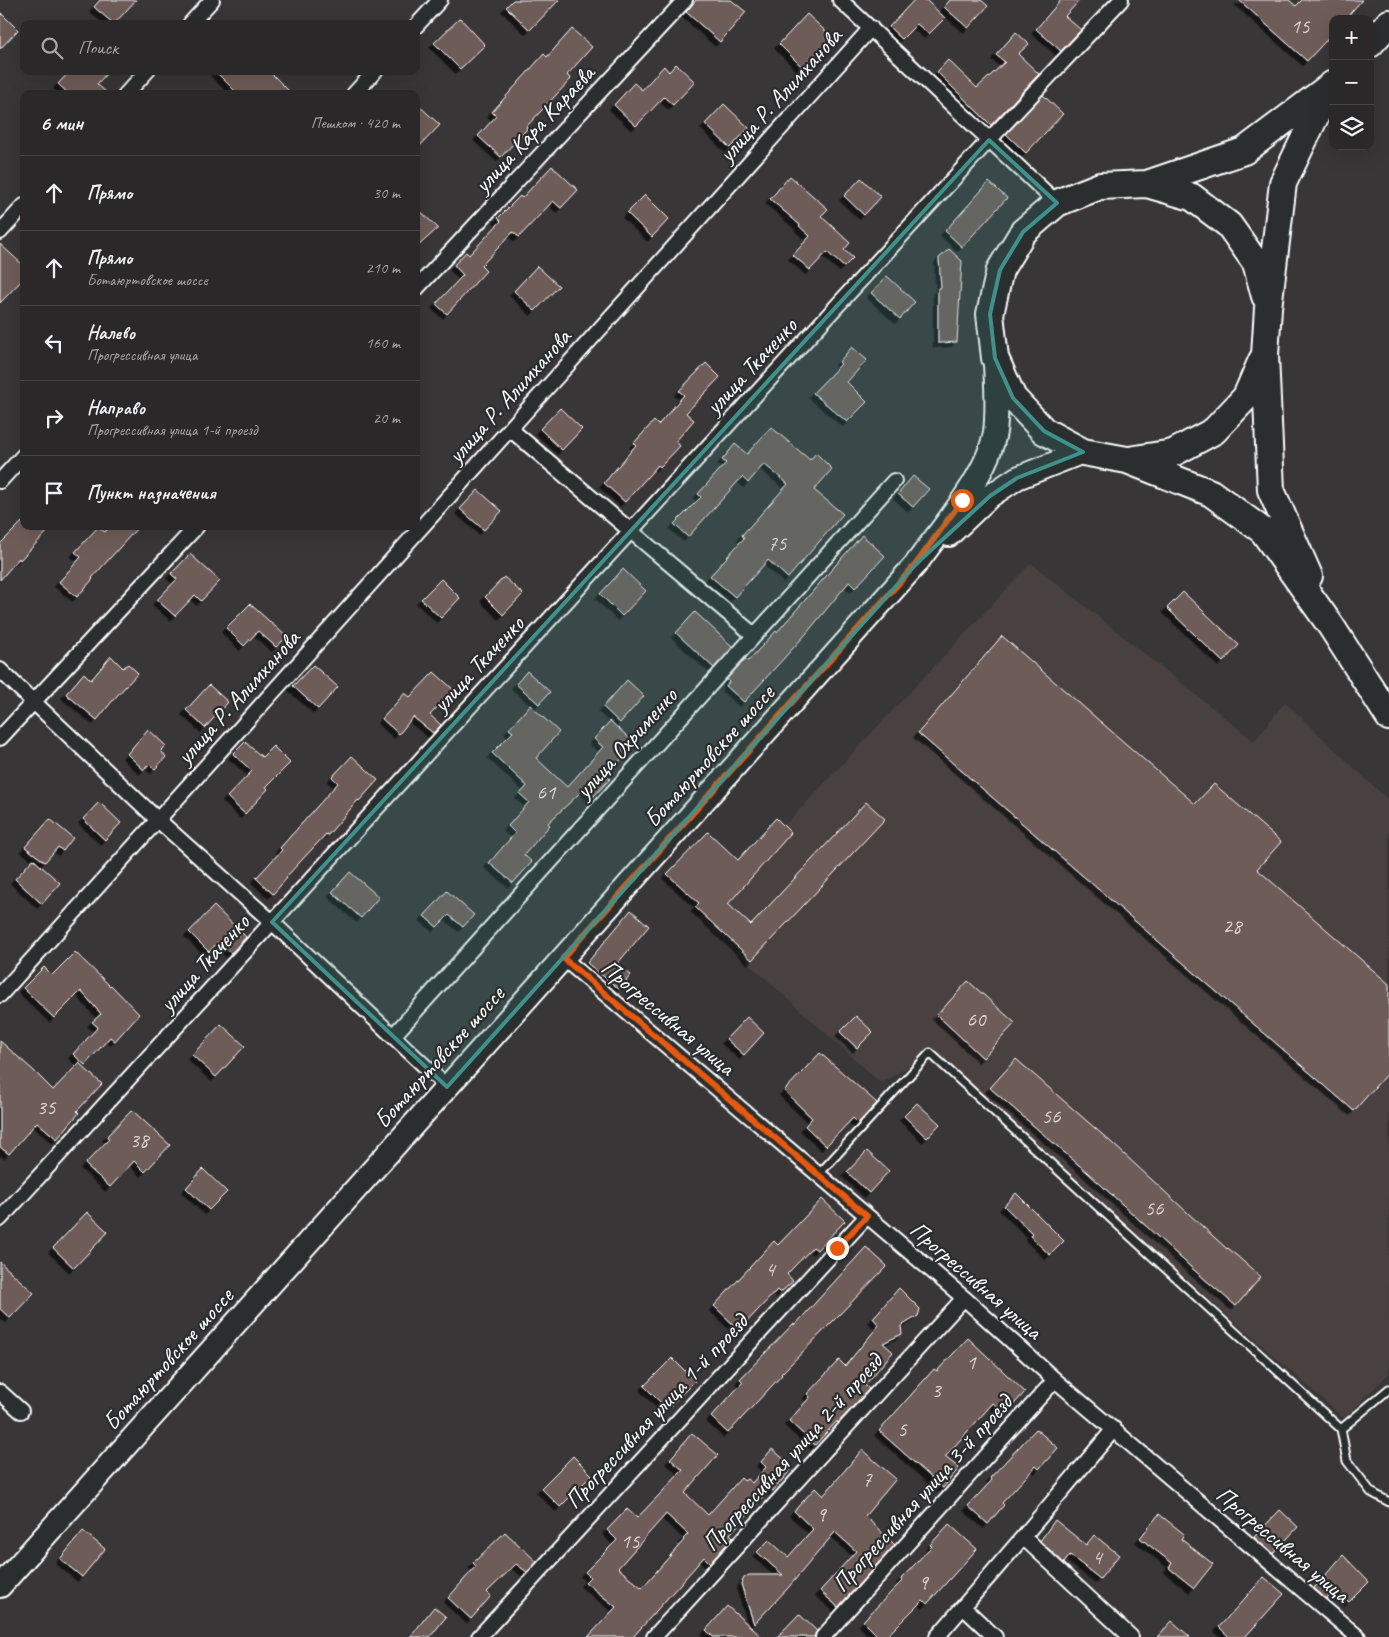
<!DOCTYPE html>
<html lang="ru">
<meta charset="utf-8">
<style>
body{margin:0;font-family:Caveat,sans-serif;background:#323031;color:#f1f3f6}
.controls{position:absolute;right:15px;top:15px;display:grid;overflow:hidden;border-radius:10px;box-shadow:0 5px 20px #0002}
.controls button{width:45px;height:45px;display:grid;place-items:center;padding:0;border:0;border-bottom:1px solid #464446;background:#2a2829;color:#f1f3f6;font:25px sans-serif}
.stop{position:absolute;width:15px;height:15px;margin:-11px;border:4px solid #ea580c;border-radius:50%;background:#fff}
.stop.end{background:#ea580c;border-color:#fff;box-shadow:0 1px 5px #0008}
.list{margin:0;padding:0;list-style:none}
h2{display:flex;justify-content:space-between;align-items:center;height:65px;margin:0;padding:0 20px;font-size:21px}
h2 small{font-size:16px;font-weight:400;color:#a5a6a8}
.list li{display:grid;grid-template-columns:32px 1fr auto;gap:15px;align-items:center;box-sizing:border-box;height:75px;padding:0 20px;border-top:1px solid #464446}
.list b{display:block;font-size:19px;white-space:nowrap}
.list p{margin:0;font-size:16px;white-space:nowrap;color:#a5a6a8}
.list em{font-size:16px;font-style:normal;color:#a5a6a8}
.icon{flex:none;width:28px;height:28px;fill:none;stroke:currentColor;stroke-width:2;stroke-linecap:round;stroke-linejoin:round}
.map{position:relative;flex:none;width:1389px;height:1637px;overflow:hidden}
.search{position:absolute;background:#2a2829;box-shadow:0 5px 20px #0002;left:20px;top:20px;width:400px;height:55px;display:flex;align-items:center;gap:12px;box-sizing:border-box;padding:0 18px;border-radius:10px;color:#a5a6a8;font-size:19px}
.panel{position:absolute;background:#2a2829;box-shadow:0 5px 20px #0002;left:20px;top:90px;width:400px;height:440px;border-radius:10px}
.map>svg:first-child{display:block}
.built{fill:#484141}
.building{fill:#6e5c59;stroke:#fff;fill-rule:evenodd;filter:url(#shadow)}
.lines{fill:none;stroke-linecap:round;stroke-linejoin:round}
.lane-casing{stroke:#fff;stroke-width:11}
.street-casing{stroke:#fff;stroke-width:18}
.primary-casing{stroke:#fff;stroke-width:26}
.highway-casing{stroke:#fff;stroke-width:30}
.lane{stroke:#2a2d2e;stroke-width:7}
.street{stroke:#2a2d2e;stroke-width:14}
.primary{stroke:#2a2d2e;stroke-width:22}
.highway{stroke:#2a2d2e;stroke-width:26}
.route{stroke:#ea580c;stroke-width:6}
.marked{fill:#3f918b;fill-opacity:0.2;stroke:#3f918b;stroke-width:4;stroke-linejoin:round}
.labels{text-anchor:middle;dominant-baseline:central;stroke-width:4.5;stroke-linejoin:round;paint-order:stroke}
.number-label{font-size:21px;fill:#dbd6d6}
.street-label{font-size:24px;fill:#fff;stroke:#2a2d2e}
</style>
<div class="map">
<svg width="1389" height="1637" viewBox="0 0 1389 1637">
<defs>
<filter id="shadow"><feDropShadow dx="-4.5" dy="4.5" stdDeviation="0" flood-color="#0009"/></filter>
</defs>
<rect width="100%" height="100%" fill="#383637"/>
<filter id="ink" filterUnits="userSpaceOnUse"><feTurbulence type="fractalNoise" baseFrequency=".02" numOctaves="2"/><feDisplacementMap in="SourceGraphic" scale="10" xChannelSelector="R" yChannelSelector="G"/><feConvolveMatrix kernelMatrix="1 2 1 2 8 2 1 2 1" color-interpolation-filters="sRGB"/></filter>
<g filter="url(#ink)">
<path class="built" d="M1031 563 1254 741 1285 702 1389 801V1373L1345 1419 930 1054 881 1083 698 918Z"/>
<path class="building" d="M100 0H136L114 24 94 7Z
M513 0H559L530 30 506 7Z
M696 0H731L746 12 720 42 686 12Z
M914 0H926L945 18 929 34 917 24 902 39 889 27Z
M950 0H981L988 6 968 28 944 7Z
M1061 0H1080L1065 16 1081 30 1061 51 1036 29Z
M1239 0H1289L1296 6 1302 0H1362L1345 19H1333V33L1307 61Z
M0 12 18 30 0 49Z
M807 14 834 39 806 71 779 44Z
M460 18 485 45 460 69 434 43Z
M572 29 592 47 567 75 571 79 526 127 527 129 501 157 478 136 496 116 492 112 544 54 547 57Z
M1016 32 1029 44 1018 54 1039 74 991 125 937 72 948 60 977 88 1005 62 996 55Z
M676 64 695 82 673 105 664 97 636 126 614 105 634 83 642 90 664 66 669 72Z
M70 71H109L97 84 108 94H69L58 84Z
M215 71H269L292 94H238Z
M1043 95 1063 114 1026 153 1006 134Z
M416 103 440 125 416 150Z
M724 104 749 128 730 148 705 124Z
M552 166 578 190 561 208 553 201 519 237 513 232 481 266 486 271 447 314 436 304 463 275 454 265 466 252 469 255 501 221 498 218 520 196 522 198Z
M790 176 828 209 821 216 850 243 844 250 853 258 844 267 827 252 810 270 793 255 810 236 799 226 800 225 770 199Z
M861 178 881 197 864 215 844 196Z
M989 182 1007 198 962 247 945 231Z
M645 195 669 219 652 237 627 213Z
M416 207 438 228 416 248Z
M0 244 24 266V278L0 303Z
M949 249 962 261 957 342 938 343V288H941L939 258Z
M537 266 559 286 535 311 514 291Z
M887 276 915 302 900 319 871 293Z
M852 347 867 360 847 382 867 402 847 422 813 393 841 364 839 362Z
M706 363 720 377 686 413 694 420 676 441 680 446 660 467 658 465 625 502 604 483 636 445 634 443 654 421 658 425 684 395 679 391Z
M560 408 582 429 562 450 540 429Z
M771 427 810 460 816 453 832 469 814 490 843 514 788 578 768 560 735 597 710 576 744 538 742 535 788 484 764 464 748 483 742 477 688 537 674 524 701 497 698 494 726 463 722 460 735 444 747 454Z
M913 476 929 489 913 507 898 494Z
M478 490 502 511 484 530 460 509Z
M22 522 24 526H53L20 560 19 558 0 580V544Z
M110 526H139L92 578 93 579 77 597 59 582 81 557 75 552 98 527 105 532Z
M862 535 885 556 855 588 849 582 806 634 744 702 726 686 729 682 727 679 745 659 748 661 776 631 777 632Z
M190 554 220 581 201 601 195 595 175 616 157 600 177 579 171 574Z
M623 569 646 591 622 616 600 594Z
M504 577 523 594 503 615 485 597Z
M441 579 460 598 441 618 421 599Z
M1183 592 1239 645 1223 662 1167 608Z
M250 604 287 637 276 647 258 631 244 646 226 628Z
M695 612 733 647 714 668 676 633Z
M1002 636 1195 804 1214 784 1281 842 1257 869 1389 984V1071L1354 1111 918 733Z
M111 656 123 668 128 664 138 673 114 699 97 720 66 694 84 673 91 680Z
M313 665 338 687 318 709 293 686Z
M527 671 550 692 539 704 516 684Z
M434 672 454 690 430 715 441 725 433 733 413 717 399 734 382 719 405 693 410 697Z
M627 680 644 696 620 723 603 707Z
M209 685 228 702 205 728 186 710Z
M530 705 559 732 536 758 567 787 603 747 594 739 610 721 635 743 607 776 610 779 593 797 584 789 548 823 550 825 524 855 532 862 513 883 489 863 515 833 508 826 529 802 520 794 527 786 492 753 513 732 509 729Z
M148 729 166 746 161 751 166 757 155 769 149 764 144 770 127 754Z
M245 742 262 757 273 746 290 763 266 787 268 789 245 814 227 797 252 771 233 754Z
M352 756 378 780 359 801 358 800 328 835 326 834 286 877 287 878 273 894 256 878 282 850 280 848 338 783 332 777Z
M99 802 121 823 105 840 83 819Z
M866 802 885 819 752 960 695 907 699 903 667 874 708 832 738 860 776 818 791 833 728 904 751 925Z
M50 819 73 838 63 851 58 847 45 862 25 847Z
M33 859 60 883 42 904 15 879Z
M350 872 379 897 361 918 332 892Z
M447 891 474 915 463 927 449 915 437 927 424 916Z
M214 906 246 937 231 953 218 942 209 952 189 932Z
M631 910 649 926 617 964 631 975 619 989 587 963Z
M75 952 110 986 111 985 139 1014 115 1041 110 1037 85 1065 73 1054 98 1027 92 1022 101 1014 81 991 54 1018 23 988 44 967 52 975Z
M968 981 1015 1023 983 1058 937 1015Z
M856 1016 873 1032 857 1048 840 1032Z
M747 1017 764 1033 744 1055 726 1039Z
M221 1024 245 1046 216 1077 192 1055Z
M0 1041 33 1070 53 1090 79 1063 102 1084 77 1111 79 1113 57 1139 37 1122 9 1154 0 1147Z
M820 1053 877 1103 858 1123 853 1118 826 1146 805 1126 812 1118 784 1091Z
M1016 1059 1112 1143 1227 1249 1228 1248 1261 1277 1236 1306 1194 1270 1087 1172 990 1088Z
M917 1103 940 1124 927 1138 904 1116Z
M132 1110 170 1145 145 1172 134 1161 110 1187 85 1164 109 1139 107 1136Z
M867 1151 889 1171 869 1193 847 1172Z
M203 1169 227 1192 209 1210 186 1188Z
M1016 1193 1064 1241 1050 1255 1030 1236 1032 1233 1004 1206Z
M822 1199 845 1221 817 1250 813 1247 787 1274 793 1281 780 1293 777 1290 739 1330 714 1306 774 1241 778 1245Z
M87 1212 108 1232 74 1268 53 1248Z
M866 1247 887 1266 781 1374 782 1375 728 1433 711 1417 743 1382 740 1379 793 1324 795 1325Z
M0 1262 34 1293 10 1318 0 1309Z
M899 1288 920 1309 918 1316 901 1326 902 1334 883 1343 893 1352 865 1385 869 1389 838 1423 837 1421 815 1445 789 1421 810 1397 807 1394 839 1360 845 1366 879 1325 873 1318Z
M968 1338 1025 1392 1005 1414 993 1403 945 1457 959 1468 943 1488 879 1431 934 1369 937 1371Z
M672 1358 695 1381 667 1409 644 1386Z
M1036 1429 1058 1448 1039 1469 1036 1466 1002 1503 1004 1505 988 1524 968 1506 992 1480 990 1478Z
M692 1433 718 1455 685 1493 708 1515 741 1478 744 1481 747 1479 752 1483 766 1467 761 1462 772 1449 793 1467 773 1491 770 1489 730 1534 733 1537 710 1563 704 1557 633 1637H588L616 1607 585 1582 590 1577 585 1572 617 1540 607 1530 627 1509 637 1518 683 1470 670 1459ZM666 1514 688 1534 683 1539 684 1540 642 1588 618 1568Z
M862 1450 896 1479 865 1516 895 1545 838 1607 820 1591 856 1551 835 1532 788 1588 754 1624 741 1584 744 1578 749 1575H783L757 1552 769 1540 788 1557 813 1529 794 1511 815 1488 823 1496Z
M573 1456 592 1475 560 1507 541 1488Z
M1280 1510 1298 1527 1273 1554 1254 1537Z
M1159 1514 1184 1534 1181 1539 1213 1564 1194 1588 1169 1568 1172 1563 1140 1538Z
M1055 1520 1086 1545 1094 1535 1119 1555 1100 1579 1070 1555 1064 1563 1040 1541Z
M949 1524 977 1549 927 1604 923 1600 886 1637H879L863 1621 902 1581 901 1579 932 1546 930 1545Z
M83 1531 105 1549 82 1577 60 1559Z
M505 1532 537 1562 527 1572 516 1564 487 1592 491 1596 471 1619 448 1598 476 1566 473 1563Z
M1343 1555 1369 1582 1349 1602 1335 1589 1326 1599 1314 1588Z
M1264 1577 1284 1594 1245 1637H1229L1219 1627Z
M727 1606 762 1637H713L706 1630Z
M434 1607 446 1617 430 1637H410Z
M799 1614 817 1631 814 1637H777Z
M1172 1621 1190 1637H1157Z"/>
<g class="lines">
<g class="lane-casing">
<path id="lane" d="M819 1174 930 1053 1341 1429 1389 1389
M1341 1429 1347 1461 1371 1492 1389 1502"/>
</g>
<g class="street-casing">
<path id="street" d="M840 0 1057 203
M190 24 212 0
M416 26 440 0
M126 94 147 71
M354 94 375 71
M0 232 24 206
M416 289 685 0
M510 429 754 635
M0 481 24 455
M0 670 158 820 272 922 447 1087
M0 738 197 526
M563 958 964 1298 1055 1380 1358 1637
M0 995 871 28
M393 1036 894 481
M0 1219 989 140 1121 0
M0 1392 21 1411
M1023 1537 1131 1637
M963 1607 995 1637
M479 1637 867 1216
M654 1637 964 1298
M823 1637 1055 1380
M937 1637 1023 1537 1114 1429"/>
</g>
<g class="primary-casing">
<path id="primary" d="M949 535 990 496 1017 478 1083 452
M0 1586 916 564C941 529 988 475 995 432 998 409 996 386 995 363"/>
</g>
<g class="highway-casing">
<path id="highway" d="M1370 44 1389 23
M1333 84 1244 151 1147 184 1100 186 1057 203 1023 232 1000 270 990 314 995 358 1013 398 1044 431 1083 452 1127 460 1211 493 1263 531 1331 626 1389 717
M1147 184 1192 197 1229 225 1256 263 1265 296
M1129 460 1173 453 1214 431 1246 397 1262 360
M1309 576 1271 490 1265 355 1268 308 1283 183 1327 92"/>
</g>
<use href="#lane" class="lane"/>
<use href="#street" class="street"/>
<use href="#primary" class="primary"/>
<use href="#highway" class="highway"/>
</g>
</g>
<g class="lines" filter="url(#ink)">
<path class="route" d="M837 1248 867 1216 563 958 916 564 962 500"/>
</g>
<path class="marked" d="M989 140 1057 203 1023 232 1000 270 990 314 995 358 1013 398 1044 431 1083 452 1017 478 990 496 916 564 447 1087 272 922Z"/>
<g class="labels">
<g class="number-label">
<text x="1300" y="26">15</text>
<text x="777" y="543">75</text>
<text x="546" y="792">61</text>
<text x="1232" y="926">28</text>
<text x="976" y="1019">60</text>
<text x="46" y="1107">35</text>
<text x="1051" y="1116">56</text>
<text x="139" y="1140">38</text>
<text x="1154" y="1208">56</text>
<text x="770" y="1269">4</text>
<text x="971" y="1362">1</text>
<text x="936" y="1390">3</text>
<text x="902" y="1429">5</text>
<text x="867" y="1479">7</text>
<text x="821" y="1514">9</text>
<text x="630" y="1541">15</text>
<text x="1097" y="1557">4</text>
<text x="923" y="1582">9</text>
</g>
<g class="street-label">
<text transform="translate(780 95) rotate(-48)">улица Р. Алимханова</text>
<text transform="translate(534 129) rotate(-47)">улица Кара Караева</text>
<text transform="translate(751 366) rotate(-47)">улица Ткаченко</text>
<text transform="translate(509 396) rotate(-48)">улица Р. Алимханова</text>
<text transform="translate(478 664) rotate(-47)">улица Ткаченко</text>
<text transform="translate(238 697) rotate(-48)">улица Р. Алимханова</text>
<text transform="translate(626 743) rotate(-48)">улица Охрименко</text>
<text transform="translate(709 756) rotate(-48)">Ботаюртовское шоссе</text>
<text transform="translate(204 963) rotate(-48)">улица Ткаченко</text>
<text transform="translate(668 1017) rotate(40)">Прогрессивная улица</text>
<text transform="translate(439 1057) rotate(-48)">Ботаюртовское шоссе</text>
<text transform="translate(976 1280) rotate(41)">Прогрессивная улица</text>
<text transform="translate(168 1359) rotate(-48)">Ботаюртовское шоссе</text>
<text transform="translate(656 1411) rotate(-47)">Прогрессивная улица 1-й проезд</text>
<text transform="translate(792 1452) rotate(-48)">Прогрессивная улица 2-й проезд</text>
<text transform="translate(922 1493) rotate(-48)">Прогрессивная улица 3-й проезд</text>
<text transform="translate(1283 1544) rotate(40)">Прогрессивная улица</text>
</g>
</g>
</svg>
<div class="controls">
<button>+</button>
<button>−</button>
<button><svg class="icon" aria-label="layers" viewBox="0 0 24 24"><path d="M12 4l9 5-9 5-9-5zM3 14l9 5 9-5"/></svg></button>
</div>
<div class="stop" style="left:962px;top:500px"></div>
<div class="stop end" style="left:837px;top:1248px"></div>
<div class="search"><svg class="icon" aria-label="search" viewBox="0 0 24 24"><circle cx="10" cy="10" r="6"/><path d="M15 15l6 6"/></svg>Поиск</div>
<section class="panel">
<h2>6 мин<small>Пешком · 420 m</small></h2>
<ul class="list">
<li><svg class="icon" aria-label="ahead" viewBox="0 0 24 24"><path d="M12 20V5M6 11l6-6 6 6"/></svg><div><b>Прямо</b></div><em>30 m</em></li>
<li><svg class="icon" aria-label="ahead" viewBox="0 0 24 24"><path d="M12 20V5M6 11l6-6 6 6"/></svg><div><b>Прямо</b><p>Ботаюртовское шоссе</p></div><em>210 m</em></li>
<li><svg class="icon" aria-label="left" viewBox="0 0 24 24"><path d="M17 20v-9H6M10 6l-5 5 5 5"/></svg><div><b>Налево</b><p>Прогрессивная улица</p></div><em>160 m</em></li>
<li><svg class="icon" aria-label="right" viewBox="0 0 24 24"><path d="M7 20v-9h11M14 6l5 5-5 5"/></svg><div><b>Направо</b><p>Прогрессивная улица 1-й проезд</p></div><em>20 m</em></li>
<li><svg class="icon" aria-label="arrive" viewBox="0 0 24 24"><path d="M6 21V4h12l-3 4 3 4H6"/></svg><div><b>Пункт назначения</b></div></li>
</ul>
</section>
</div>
